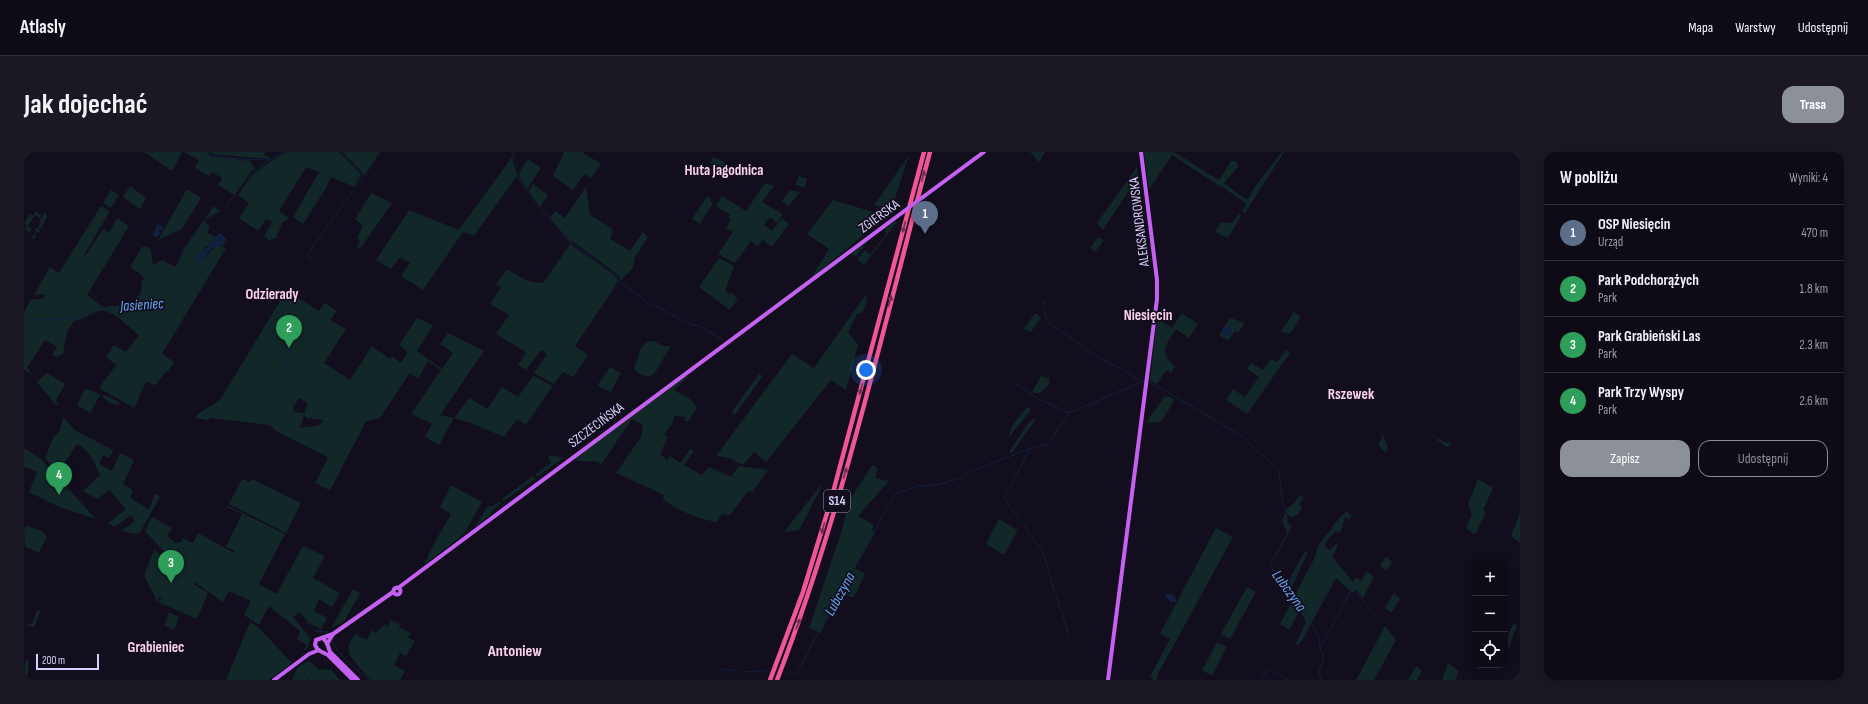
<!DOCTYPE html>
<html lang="pl">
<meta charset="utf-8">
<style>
body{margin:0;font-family:"Sofia Sans Condensed",sans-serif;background:#1c1823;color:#f1f3f6}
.controls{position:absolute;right:12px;bottom:12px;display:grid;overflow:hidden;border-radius:8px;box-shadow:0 2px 10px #0003}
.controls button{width:36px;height:36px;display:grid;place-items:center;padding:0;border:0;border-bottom:1px solid #2e2b35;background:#0e0a16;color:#f1f3f6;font:20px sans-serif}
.scale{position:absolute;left:12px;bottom:10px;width:63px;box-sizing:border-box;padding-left:4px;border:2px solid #d8d0fb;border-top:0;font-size:11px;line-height:14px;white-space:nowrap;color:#d8d0fb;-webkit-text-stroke:3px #120e1e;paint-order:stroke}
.you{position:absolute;left:842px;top:218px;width:14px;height:14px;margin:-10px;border:3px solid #fff;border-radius:50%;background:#1a73e8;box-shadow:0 0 0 6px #1a73e833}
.badge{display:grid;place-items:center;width:26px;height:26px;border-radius:50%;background:#8c9099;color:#fff;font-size:13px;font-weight:700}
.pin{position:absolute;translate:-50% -33px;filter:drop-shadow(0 1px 2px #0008)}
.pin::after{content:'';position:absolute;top:21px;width:14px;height:12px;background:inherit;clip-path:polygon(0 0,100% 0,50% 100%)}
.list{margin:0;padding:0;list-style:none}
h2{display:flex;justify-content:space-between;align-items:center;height:52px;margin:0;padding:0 16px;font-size:17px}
h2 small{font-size:13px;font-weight:400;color:#9b9aa1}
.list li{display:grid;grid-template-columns:26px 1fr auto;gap:12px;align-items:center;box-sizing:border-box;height:56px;padding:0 16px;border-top:1px solid #2e2b35}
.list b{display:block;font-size:15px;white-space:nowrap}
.list p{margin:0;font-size:13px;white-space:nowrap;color:#9b9aa1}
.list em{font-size:13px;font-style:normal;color:#9b9aa1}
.actions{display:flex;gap:8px;padding:12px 16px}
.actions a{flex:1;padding:9px 0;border:1px solid #8c9099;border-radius:12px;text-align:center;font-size:14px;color:#8c9099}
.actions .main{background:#8c9099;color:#fff}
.icon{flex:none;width:22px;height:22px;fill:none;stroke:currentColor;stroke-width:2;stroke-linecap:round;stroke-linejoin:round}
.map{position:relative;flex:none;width:1496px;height:528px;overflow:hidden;border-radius:12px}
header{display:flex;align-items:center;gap:24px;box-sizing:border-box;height:56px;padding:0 20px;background:#0e0a16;border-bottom:1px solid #2e2b35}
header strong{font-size:19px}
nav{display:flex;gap:22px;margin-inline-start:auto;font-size:14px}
.intro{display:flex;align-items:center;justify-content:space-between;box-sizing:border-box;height:96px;padding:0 24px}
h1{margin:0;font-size:28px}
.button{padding:10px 18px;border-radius:12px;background:#8c9099;color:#fff;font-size:14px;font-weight:700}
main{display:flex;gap:24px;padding:0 24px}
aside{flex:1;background:#0e0a16;border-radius:12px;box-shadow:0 2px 10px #0003}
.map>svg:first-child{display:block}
.green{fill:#122728;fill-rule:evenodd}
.water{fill:#11203f}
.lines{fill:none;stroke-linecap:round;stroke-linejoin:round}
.stream{stroke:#11203f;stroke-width:1}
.major{stroke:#c561f1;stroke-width:4}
.highway{stroke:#f05694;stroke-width:4.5}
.major-bridge{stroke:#c561f1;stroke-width:4}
.oneway{fill:#762e53}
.labels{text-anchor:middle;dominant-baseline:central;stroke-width:3.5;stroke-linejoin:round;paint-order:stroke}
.shield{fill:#120e1e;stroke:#9d96b9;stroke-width:1}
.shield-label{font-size:13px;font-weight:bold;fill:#d8d0fb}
.street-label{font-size:14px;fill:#d8d0fb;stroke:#120e1e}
.neighbourhood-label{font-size:15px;font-weight:bold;fill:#fbd2e9;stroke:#120e1e}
.water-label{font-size:15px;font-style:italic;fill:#68a7f1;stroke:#120e1e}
.quarter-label{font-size:16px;font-weight:bold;fill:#fbd2e9;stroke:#120e1e}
</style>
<header>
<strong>Atlasly</strong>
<nav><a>Mapa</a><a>Warstwy</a><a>Udostępnij</a></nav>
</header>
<div class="intro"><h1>Jak dojechać</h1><a class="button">Trasa</a></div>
<main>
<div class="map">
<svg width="1496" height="528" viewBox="0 0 1496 528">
<rect width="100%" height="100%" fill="#120e1e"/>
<path class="green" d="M120 0H158L148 19Z
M160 0H183L187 4 226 9 231 16 225 22 210 43 194 33 198 26 188 20 185 24 171 16 175 8Z
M187 0H241L240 3 247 6 244 7 189 2Z
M263 0H315L337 22 330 35 307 25 303 33H304L279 72 269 65 295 20 282 15 255 59 265 66 259 70 252 86 245 88 240 84 248 70 242 67 234 79 215 66 225 51 214 43 228 23 247 9Z
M319 0H356L341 23Z
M540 0H559V1L577 12 567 26 560 22 549 38 529 24Z
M1006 0H1021L1015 10Z
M1120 0H1150L1195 28 1207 9H1212L1214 15 1200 31 1220 46 1224 47 1232 33 1258 0H1260L1221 61 1218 59 1222 52 1199 35 1195 34 1148 3 1125 38Z
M885 3 870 49 860 56 850 53Z
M488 5 493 24 450 84 439 80 399 138 377 124 386 111 376 105 367 117 352 108 385 58 435 78Z
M689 5 701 10 699 16 686 12Z
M504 7 517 16 503 37C492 22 494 22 504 7Z
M1113 15 1114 25 1079 78 1073 71Z
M775 24 783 27 780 36 771 33Z
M741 31 750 34 738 50 759 62 753 71 746 65 740 73 748 79 758 66 765 72 748 95 739 88 734 94 727 89 711 111 694 102 709 80 702 76 707 68 704 66 706 63 692 54 698 44 722 59Z
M509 32 524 43 516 55 505 39Z
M106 34 122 46 116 57 99 45Z
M562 35 566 63 589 77 586 87 606 99 619 80 624 85 611 105 609 116 597 128 594 123 548 89 547 90 526 66 531 59 541 66Z
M163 37 177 46 158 77 134 88Z
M87 38 95 43 87 56 79 51Z
M766 38 776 40 765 54 758 49Z
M347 41 368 51 336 97 332 95 336 89 333 86 339 74 331 67Z
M683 44 687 47V50L689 51 676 72 668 67Z
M809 48 856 62 858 68 787 126 805 97 783 82Z
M77 54 85 59V61L61 101 60 106 79 77 85 81 93 66 105 74 63 143 79 155 109 152 117 140 118 128 121 127 115 121 106 115 118 95H123L127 98 129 113 138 108 151 115 156 108 157 101 179 69 186 74 183 81 192 85 185 93 180 96 177 110 191 94H198L202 96 138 202 150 210 144 220 142 219 133 232 129 233 121 229 122 230 110 256 75 236 92 213 82 205 89 194H92L102 200 115 183C106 176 87 156 76 159 67 161 59 168 50 169L43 180 39 202 32 205 28 203 33 195 21 188 3 216 9 224 0 217V160L7 147H20V142L10 143 26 115 35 121Z
M189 54 196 59 181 67Z
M12 59 17 63 18 62 16 66 11 63 4 74 8 77 5 82 6 80 0 78 3 73 0 71 6 62 9 64Z
M21 60 23 65 17 76 14 77 16 78 14 81 12 80 11 86 9 87 7 86 9 85 6 84H9L12 79 10 78 11 76 13 77 17 70H15Z
M1215 62 1217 64 1204 86 1191 80 1197 70 1208 71Z
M872 69 873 70 840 113 833 107 841 98 846 103 847 102 862 82 861 79H863L862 77 861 79V76Z
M1074 85 1080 88 1071 100 1066 96Z
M842 90 843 91 839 94 840 96H838L839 97H837L832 105 826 101Z
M546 92 591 124 594 130 551 194 564 203 549 225 539 220 530 232 510 221 523 202 517 198 502 218 494 213 502 200 472 182 485 163 466 152 477 135 472 132 483 117C493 123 508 134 520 130Z
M695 106 710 114 701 139 706 143 708 140 714 147 706 158 675 135Z
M261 141 268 142 295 159 301 151 313 159 306 168 322 177 300 211 326 228 348 194 366 207 368 204 377 211 384 200 375 193 393 166 409 173 393 199 418 217 429 201 416 192 424 181 460 199 416 263 430 266 445 246 463 257 478 235 494 245 509 224 527 233 528 235 502 273 493 267 480 285 444 270 430 266 415 293 401 285 408 272 387 262 417 218 404 209 394 227 386 221 385 222 356 266 342 269 308 335 305 338 291 331 304 306 302 304 252 279 246 273 186 266 184 268 171 266 174 262 196 248ZM275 246 284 251 280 261 271 260 269 255ZM280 262 282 266 299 268 296 273 276 276Z
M842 142 843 147 839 160 833 162 824 180 834 193 822 238 807 228 742 310 730 300 719 313 705 306 692 304 768 202 790 216Z
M1270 160 1277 165 1266 182 1257 179Z
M1011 161 1017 165 1007 180 1000 177Z
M1158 161 1174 172 1165 186 1152 177C1142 192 1134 201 1151 214L1147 221 1142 218 1133 232 1126 229 1133 167 1148 176Z
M1206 166 1221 171 1214 181 1211 179 1204 189 1195 183Z
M625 189C633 188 638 196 647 194L630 222 624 225 613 221 610 215 618 194Z
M1262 198 1266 201 1223 262 1202 248 1209 237 1221 245 1235 225 1223 217 1227 211 1239 218 1247 207 1253 210Z
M586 215 597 221 587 240 573 234Z
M23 221 41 232 32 248 35 253 31 252 13 230Z
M662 222 664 225 650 238 666 247 673 255 664 270 660 268 661 265 651 264 648 272 640 282 644 285 636 302 643 308 646 304 656 311 666 297 670 299 660 313 678 323 685 315 707 325 715 314 744 318 729 339 731 341 725 338 706 363 698 362 693 370C674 367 654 359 639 347L640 343 592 321 617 285 619 273 608 267 576 314 575 310C566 308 557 311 549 307Z
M735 222 739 224 711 263 707 261Z
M1017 224 1025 226V233L1016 241H1010L1008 240Z
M61 237 67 238 76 243 66 261 53 253Z
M78 243 86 245 95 250V253C89 253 80 249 78 243Z
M1141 244 1148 246 1150 249 1137 270 1124 271 1123 269Z
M1005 255 1007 258 985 285C985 275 996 264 1002 256Z
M39 265 52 279 89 298 85 306 79 303 75 312 88 319 96 301 110 308 99 332 109 338 106 346 125 357 131 342 135 343 136 345 115 382 106 381 98 378 111 369 107 363 91 375 84 371 102 357 85 338 74 347 59 339 76 323C70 310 66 299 53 292L34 321 21 306 30 284 36 279Z
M1010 267 1011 268 988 301 985 300 1005 270Z
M1357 277 1364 297 1361 301 1354 293 1358 286Z
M1408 284 1423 291 1428 290 1424 296Z
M0 296 16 306 72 367 35 355 5 340 13 320 1 315 0 316Z
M526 303 539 306 513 325 511 322 527 311 524 307Z
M850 313 854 317 851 326 865 329 834 364 850 373 848 377 851 381 831 416 841 422 830 445H826L818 441 796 481 785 476 818 378 825 349 847 315Z
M509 324 511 327 480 349 478 347Z
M218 327 226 330 228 327 277 351 262 381 205 352Z
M1454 327 1469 336 1459 358 1462 360 1451 383 1442 376 1448 363 1444 352Z
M427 333 458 350 440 382 400 413 408 395 427 362 416 355Z
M797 333 798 334 775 378 760 380Z
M1276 343 1280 346 1275 352 1278 356C1276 361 1273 364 1268 365L1263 362 1264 372 1268 374 1246 413 1263 381 1258 368 1262 360 1261 358 1269 352Z
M476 349 477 351 469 358 465 364 450 376 464 354 467 355Z
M204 354 261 382 235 432 251 441H253L279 394 301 404 289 426 316 441 308 455 295 447 290 459 303 466 296 479 295 476 287 472 275 460 269 465 286 486 285 494 281 499 280 497 283 493 273 487 276 479 245 454 235 473 220 463 227 449 205 439 199 450 169 429 171 433 184 441 173 467 134 450 138 446 135 445 133 450 131 449 132 446 120 424 130 398 147 411 149 409 121 379 128 365 148 376 143 384 151 391H156L159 386 169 391 174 381 210 401 211 399 202 395 218 362 203 355Z
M1323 360 1327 364V366L1324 367 1321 365 1317 379 1316 381 1311 380C1306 385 1302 389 1301 395L1306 398 1312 392 1314 394 1308 405 1329 430 1332 425 1337 429 1343 419 1350 425 1339 446 1332 438 1328 441 1312 426 1278 489 1274 493 1272 492 1282 470 1276 458 1265 478 1256 472 1291 405 1295 392 1308 376V374C1313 371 1317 362 1323 360Z
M1496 361V391L1487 384Z
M975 367 994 378 980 403 962 392Z
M2 373 21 381 20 382 23 384 15 401 1 395 0 378Z
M1192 376 1209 385 1134 522 1133 528H1128L1129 526 1126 524 1146 487 1136 482Z
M1281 399 1284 400 1267 437 1263 432Z
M1362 404 1368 410 1362 419 1356 414Z
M1223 435 1232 440 1206 487 1197 482Z
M329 437 336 441 320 470 307 476Z
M1370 441 1376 447 1367 461 1361 456Z
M13 458H17L10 475 1 473 8 472Z
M144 460 155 465 150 478 140 473 144 464Z
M367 468 376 472 375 475 387 481 384 486 391 489 382 504 376 501 370 513 381 519 376 528H346L326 504 324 494 331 482 343 488 348 478 351 481 362 472 364 475Z
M226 470 236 477 268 511 245 528H202Z
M1489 472 1493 473 1481 506V490Z
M1361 474 1372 488 1350 528H1332Z
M1193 490 1203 495 1188 524 1178 518Z
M5 508 3 528H0L1 509Z
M285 509 295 518 306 517 316 528H286L277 518 285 528H268L274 515Z
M1424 511 1435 519 1431 528H1418Z
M1392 514 1398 519 1393 528H1384Z"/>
<path class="water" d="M134 72 140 76 139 78H135L136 82 132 86 128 83Z
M196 81 203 87 200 93 188 96 177 110 175 111 170 108C174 99 183 98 188 90 191 87 192 83 196 81Z
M1198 179a5 5 0 1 1 10 0a5 5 0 1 1-10 0Z
M1143 441 1149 443 1152 447V450H1147L1141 444Z"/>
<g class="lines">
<path class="stream" d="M185 0C193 8 231 7 244 8
M488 0 493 15
M494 22V26L519 60 534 75 538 82 547 91 592 124 594 128 623 150
M201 55 226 23 244 8 260 0
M289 108 283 104V103L339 24V21L317 0
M1020 149V158
M625 151 668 173 675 174 699 188
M1020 161 1023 168
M1024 170 1035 178
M0 172 9 168 57 166 76 156 148 150 165 122 158 110V102L182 68 198 59
M1037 179 1075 206
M1076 207 1097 217
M234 213 263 165 253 160
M261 217 271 170 263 165
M1099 218 1117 229
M991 231 1013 246
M1125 231 1142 239
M1091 241 1118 230H1120
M1145 241 1216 283 1241 306
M1015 247 1039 258
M1055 257 1089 242
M1040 259 1046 260
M1025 290 1046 260 1054 258
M1243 307 1255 320 1258 348 1263 360 1261 365 1264 382 1246 413 1278 455 1294 483
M893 334 912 333 934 327 947 319 1005 297 1024 292
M861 359 871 342 891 335
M998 371 980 346 1005 298
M1000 373 1007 383
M1008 385 1019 399 1031 441
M1264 436 1283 400
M1328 436 1354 466
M1032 443 1037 459
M1038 461 1045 483
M259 462 276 477 279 478
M282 469 288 475
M1286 469 1310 426
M291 479 304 480
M1305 480 1328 436 1296 395 1311 374
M1295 486 1296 497 1300 505 1295 519 1297 528
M308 488C314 504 333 520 348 528
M1296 496 1303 483
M697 517 713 519
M1246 518 1265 528
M741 519H744
M720 520 738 519
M761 521 764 522
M767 522H769
M772 522 860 361
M1237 528 1244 517"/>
<path class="major" d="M899 45 960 0
M369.5 439a3.5 3.5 0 1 1 7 0a3.5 3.5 0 1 1-7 0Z
M374 436 879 60
M299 486 303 491 306 500 334 528
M303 492 309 482
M250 528 285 502 295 498
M329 528 304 503 294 498 291 493 292 488 309 482 369 440
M1084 528 1133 147V128L1117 0"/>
<path class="highway" d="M746 528 779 440 807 348 900 0
M753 528C819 358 859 176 906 0"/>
<path class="major-bridge" d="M879 60 899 45"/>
</g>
<defs><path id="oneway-solid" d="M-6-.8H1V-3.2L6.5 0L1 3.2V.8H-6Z"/></defs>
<g class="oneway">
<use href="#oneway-solid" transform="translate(899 24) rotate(-75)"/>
<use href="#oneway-solid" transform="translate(880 75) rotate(105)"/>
<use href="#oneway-solid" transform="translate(866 149) rotate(-75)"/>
<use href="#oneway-solid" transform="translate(837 237) rotate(105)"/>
<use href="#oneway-solid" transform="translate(821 321) rotate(-75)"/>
<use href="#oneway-solid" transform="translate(799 376) rotate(106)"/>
<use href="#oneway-solid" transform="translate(774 472) rotate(-70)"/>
</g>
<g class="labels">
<rect class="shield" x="800" y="338" width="26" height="22" rx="3"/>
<g class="shield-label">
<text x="813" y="349">S14</text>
</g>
<g class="street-label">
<text transform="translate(855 64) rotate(-36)">ZGIERSKA</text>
<text transform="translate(1115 70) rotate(-97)">ALEKSANDROWSKA</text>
<text transform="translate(572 273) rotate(-37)">SZCZECIŃSKA</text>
</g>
<g class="neighbourhood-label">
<text x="700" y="18">Huta Jagodnica</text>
<text x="248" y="142">Odzierady</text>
<text x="1124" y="163">Niesięcin</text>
<text x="1327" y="242">Rszewek</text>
<text x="132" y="495">Grabieniec</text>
</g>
<g class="water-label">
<text transform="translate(118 153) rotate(-4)">Jasieniec</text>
<text transform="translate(1265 439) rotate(54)">Lubczyna</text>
<text transform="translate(816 442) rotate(-61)">Lubczyna</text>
</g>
<g class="quarter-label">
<text x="491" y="499">Antoniew</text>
</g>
</g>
</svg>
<div class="controls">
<button>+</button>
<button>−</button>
<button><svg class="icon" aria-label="locate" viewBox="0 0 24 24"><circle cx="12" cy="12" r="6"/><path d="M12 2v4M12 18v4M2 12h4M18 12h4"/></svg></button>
</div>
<div class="scale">200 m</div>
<div class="you"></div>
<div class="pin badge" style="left:901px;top:82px;background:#5c6f8a">1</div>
<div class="pin badge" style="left:265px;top:196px;background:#2e9e5b">2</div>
<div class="pin badge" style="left:147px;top:431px;background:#2e9e5b">3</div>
<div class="pin badge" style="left:35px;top:343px;background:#2e9e5b">4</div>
</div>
<aside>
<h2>W pobliżu<small>Wyniki: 4</small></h2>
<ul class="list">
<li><span class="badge" style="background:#5c6f8a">1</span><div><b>OSP Niesięcin</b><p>Urząd</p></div><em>470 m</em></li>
<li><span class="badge" style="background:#2e9e5b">2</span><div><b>Park Podchorążych</b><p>Park</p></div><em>1.8 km</em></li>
<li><span class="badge" style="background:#2e9e5b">3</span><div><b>Park Grabieński Las</b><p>Park</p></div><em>2.3 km</em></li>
<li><span class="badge" style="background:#2e9e5b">4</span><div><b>Park Trzy Wyspy</b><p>Park</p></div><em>2.6 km</em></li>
</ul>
<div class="actions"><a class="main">Zapisz</a><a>Udostępnij</a></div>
</aside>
</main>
